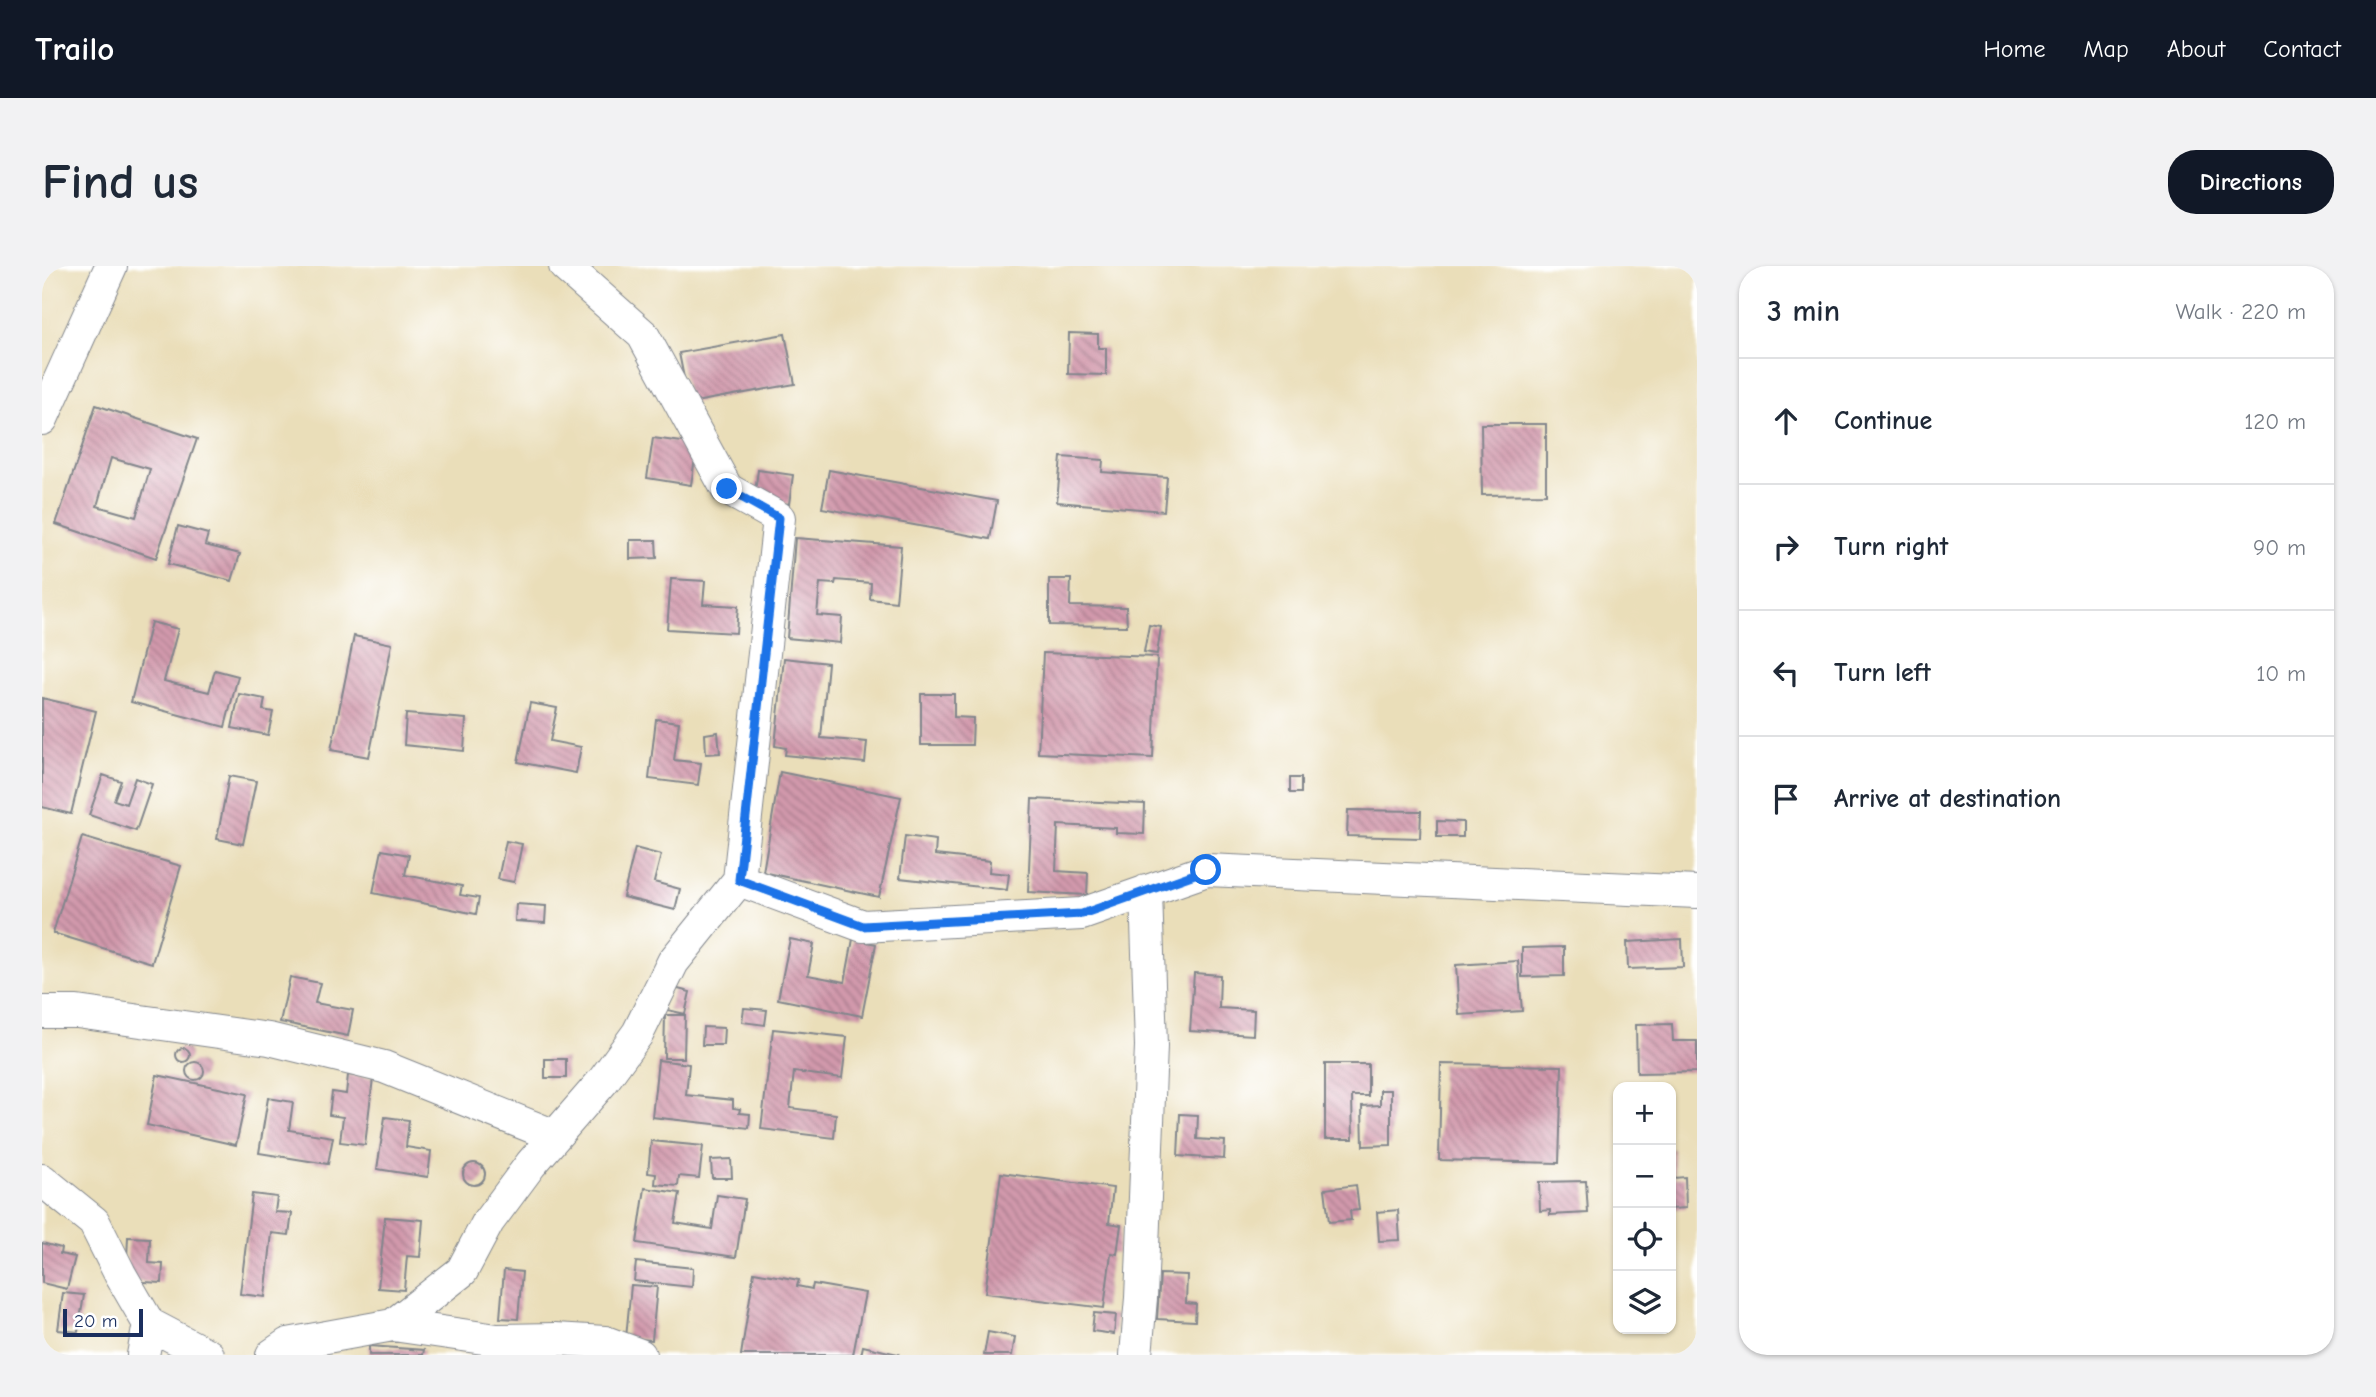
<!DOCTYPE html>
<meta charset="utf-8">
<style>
body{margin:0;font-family:"Comic Neue",sans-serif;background:#f2f2f3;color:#1f2937}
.controls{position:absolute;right:21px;bottom:21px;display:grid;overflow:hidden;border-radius:14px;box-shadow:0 2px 5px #0004}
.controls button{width:63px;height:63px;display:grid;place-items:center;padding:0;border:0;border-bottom:2px solid #e0e1e3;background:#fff;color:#1f2937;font:35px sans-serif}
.scale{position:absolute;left:21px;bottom:18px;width:80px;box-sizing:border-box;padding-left:7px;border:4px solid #1b2f5e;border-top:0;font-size:19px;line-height:24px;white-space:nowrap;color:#1b2f5e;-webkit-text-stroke:5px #fff;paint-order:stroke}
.stop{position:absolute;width:21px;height:21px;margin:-16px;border:5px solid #1a73e8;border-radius:50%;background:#fff}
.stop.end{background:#1a73e8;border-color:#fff;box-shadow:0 2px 7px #0008}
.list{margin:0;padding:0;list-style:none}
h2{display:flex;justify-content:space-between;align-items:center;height:91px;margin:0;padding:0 28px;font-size:30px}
h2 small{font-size:23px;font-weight:400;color:#747a83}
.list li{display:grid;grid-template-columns:46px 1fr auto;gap:21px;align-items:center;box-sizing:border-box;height:126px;padding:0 28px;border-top:2px solid #e0e1e3}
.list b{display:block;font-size:26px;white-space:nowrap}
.list em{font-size:23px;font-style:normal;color:#747a83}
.icon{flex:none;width:38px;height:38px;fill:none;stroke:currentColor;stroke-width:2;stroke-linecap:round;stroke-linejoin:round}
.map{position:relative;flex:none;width:1655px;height:1089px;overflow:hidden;border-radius:28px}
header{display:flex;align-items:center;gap:42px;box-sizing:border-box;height:98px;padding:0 35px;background:#111827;color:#fff}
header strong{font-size:33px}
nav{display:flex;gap:38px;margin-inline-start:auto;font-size:24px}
.intro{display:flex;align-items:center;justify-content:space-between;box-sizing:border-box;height:168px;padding:0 42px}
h1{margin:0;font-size:49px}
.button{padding:18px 32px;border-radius:28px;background:#111827;color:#fff;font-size:24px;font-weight:700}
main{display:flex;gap:42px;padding:0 42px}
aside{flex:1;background:#fff;border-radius:28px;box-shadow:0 2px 5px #0004}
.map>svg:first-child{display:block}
.building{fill:url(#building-back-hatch);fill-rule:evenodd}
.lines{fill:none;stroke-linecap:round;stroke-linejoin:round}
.minor-casing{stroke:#82868c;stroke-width:34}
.minor{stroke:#fff;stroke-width:32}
.route{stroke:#1a73e8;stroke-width:9}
</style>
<header>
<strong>Trailo</strong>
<nav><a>Home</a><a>Map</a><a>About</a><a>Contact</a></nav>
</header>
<div class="intro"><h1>Find us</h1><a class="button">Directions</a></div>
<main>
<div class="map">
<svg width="1655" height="1089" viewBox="0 0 1655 1089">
<defs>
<pattern id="building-back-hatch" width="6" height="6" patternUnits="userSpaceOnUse" patternTransform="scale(1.75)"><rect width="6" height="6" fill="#d299ac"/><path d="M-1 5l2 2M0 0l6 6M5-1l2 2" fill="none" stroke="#aa7d8f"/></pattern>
</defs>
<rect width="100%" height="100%" fill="#fff"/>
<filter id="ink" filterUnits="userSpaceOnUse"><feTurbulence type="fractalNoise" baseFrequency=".0143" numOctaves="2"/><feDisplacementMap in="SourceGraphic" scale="14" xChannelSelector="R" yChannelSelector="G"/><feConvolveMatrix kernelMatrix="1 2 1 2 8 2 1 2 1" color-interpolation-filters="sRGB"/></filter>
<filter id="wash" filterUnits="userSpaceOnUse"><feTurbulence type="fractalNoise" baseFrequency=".00686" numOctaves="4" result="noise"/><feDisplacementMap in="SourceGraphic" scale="28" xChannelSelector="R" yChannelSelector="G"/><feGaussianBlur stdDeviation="1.57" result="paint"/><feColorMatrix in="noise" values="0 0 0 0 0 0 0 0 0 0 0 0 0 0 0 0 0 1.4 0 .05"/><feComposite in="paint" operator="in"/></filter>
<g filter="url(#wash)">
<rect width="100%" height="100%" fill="#eadeb9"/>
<g id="blocks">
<path class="building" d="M1027 67 1056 68V82H1064V109L1026 108Z
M743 68 753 118 647 137 637 87Z
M54 139 155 173 114 292 14 258ZM69 192 108 203 94 251 55 240Z
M1439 158H1504V228L1440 229Z
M611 172 655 178 649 219 605 212Z
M1019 191 1061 194 1060 206 1125 211 1122 245 1015 236Z
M716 204 751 209 747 238 712 233Z
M787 204 955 235 948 273 780 242Z
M136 260 166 268 163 279 198 288 190 315 126 298Z
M753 272 859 280 854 336 828 333 829 317 794 314 793 318 778 317 775 349 800 351 798 377 745 372Z
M588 274H614L615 292 588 293Z
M629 313 663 315 661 338 696 340 694 367 625 363Z
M1007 313H1029L1028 340 1084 341 1085 360 1007 359Z
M109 356 136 363 122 415 167 426 173 404 196 410 183 461 89 436Z
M1107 359 1119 361 1115 388 1102 386Z
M312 370 350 378 327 491 289 484Z
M1001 387 1115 391 1111 492 996 487Z
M742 392 786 397 779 472 825 476 823 497 743 489 744 482 733 480Z
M197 428 223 433 221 444 231 446 226 469 190 462Z
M879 428H912V451L931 452 930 479H879Z
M0 432 54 445 29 548 0 541Z
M488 437 515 442 508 475 539 481 534 507 476 496Z
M364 448 424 453 422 485 362 479Z
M614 453 637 456 632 494 659 497 656 519 607 513Z
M676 466 678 487 664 488 663 468Z
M738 506 859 531 837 631 721 606Z
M61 509 79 515 72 534 84 538 93 512 110 518 94 565 47 549Z
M187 510 214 515 201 578 175 573Z
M1248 512H1259V527H1248Z
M990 533 1103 538 1102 568 1074 567V562L1016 559 1014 605 1046 607 1045 629 986 626Z
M1306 544 1379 545 1378 572 1305 570Z
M1395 555 1421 556V571H1395Z
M863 570 894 574 893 589 948 595 947 606 967 608 965 624 858 612Z
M40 571 139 600 110 697 11 667Z
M464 575 480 578 472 616 456 613Z
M593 582 619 589 612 616 638 623 633 644 581 631Z
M340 584 367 589 363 609 420 620 418 629 437 632 434 648 331 627Z
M474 638 504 640 503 657 473 655Z
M748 673 772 678 766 709 803 716 811 673 834 678 820 750 736 733Z
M1640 673 1641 701 1586 703 1585 676Z
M1522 681V710L1480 711V682Z
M1476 695 1480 745 1417 749 1414 699Z
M1152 707 1178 709 1177 742 1212 744 1211 769 1148 765Z
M248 711 278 717 273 737 311 744 306 770 238 756Z
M632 722 648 726 643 748 626 744Z
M702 742 725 744 723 759 700 756Z
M623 749H643L642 792H622Z
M1630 758 1631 775H1655V806L1595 807 1594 759Z
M661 761 682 762 681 779H660Z
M731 763 805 771 800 812 752 806 748 842 794 848 792 872 719 863Z
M134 789a7 7 0 1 1 14 0a7 7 0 1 1-14 0Z
M503 793H524V812H503Z
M616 794 647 798 644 829 691 834V842L698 843 697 847 708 848 707 862 610 851Z
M144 805a9 9 0 1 1 18 0a9 9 0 1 1-18 0Z
M1283 798H1326V830H1310L1311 873H1283Z
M1399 798 1520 800 1517 897 1397 894Z
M115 809 205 828 194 879 105 859Z
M306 809 331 812 323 879 298 876 301 851 287 849 290 826 304 828Z
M1338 824H1349V879L1321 880 1320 840 1338 839Z
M226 832 251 836 247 864 291 871 286 898 217 887Z
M1138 848 1156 849 1155 873 1183 875 1182 893 1136 890Z
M343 851 367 854 364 881 389 885 386 911 335 903Z
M609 875 661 880 657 912 637 910 636 920 613 918 614 908 606 907Z
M1629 883H1631L1632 912 1643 911 1644 942 1629 943Z
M689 893 690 912H670L669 894Z
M421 908a11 11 0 1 1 22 0a11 11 0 1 1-22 0Z
M959 907 1071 922 1067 957 1079 959 1075 988 1069 987 1062 1042 943 1027Z
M1544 915 1546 947 1508 949V944L1498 945 1497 916Z
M1314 919 1317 944 1308 945 1309 954 1287 956 1283 923Z
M603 922 638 927 633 957 670 963 675 929 703 933 694 991 595 977Z
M210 928 235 931 233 946 250 947 247 969 230 967 223 1031 198 1028Z
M1356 944 1358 974 1337 975 1335 946Z
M343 951 381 954 378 991 365 990 362 1024 336 1022Z
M86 971 108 972 107 997 121 998 120 1017 84 1015Z
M0 977 19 982 18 988 33 991 25 1023 0 1017Z
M594 996 651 1002 650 1021 592 1015Z
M462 1004 480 1006 476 1053 458 1052Z
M712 1006 757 1014 755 1020 770 1023 771 1018 823 1027 811 1089H699Z
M1118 1008 1145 1009 1144 1037 1154 1038 1153 1055 1115 1053Z
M589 1019 615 1021 610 1074 584 1072Z
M21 1027 42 1029 36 1066 16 1064Z
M1052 1047 1074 1049 1072 1068 1050 1065Z
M946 1066 973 1071 970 1089H942Z
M327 1080 382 1084 381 1089H327Z
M821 1080 856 1088 855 1089H819Z"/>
</g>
</g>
<g filter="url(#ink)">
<use href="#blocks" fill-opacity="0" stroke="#82868c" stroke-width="2"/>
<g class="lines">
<g class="minor-casing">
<path id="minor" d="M523 0 601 69 685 223 737 252 697 614 821 660 1040 648 1165 604 1655 626
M0 153 69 0
M0 746H35L227 773 342 801 513 870
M0 914 52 956 78 1008 107 1058 101 1089
M107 1058 166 1089
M351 1059 455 1074 513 1073 563 1076 598 1089
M230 1089 246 1078 351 1059 420 1005 446 956 489 898 561 815 596 767 631 696 697 614
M1094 1089 1099 1032 1109 780 1104 625"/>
</g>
<use href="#minor" class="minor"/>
</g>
</g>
<g class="lines" filter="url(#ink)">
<path class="route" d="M685 223 737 252 697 614 821 660 1040 648 1164 604"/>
</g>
</svg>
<div class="controls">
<button>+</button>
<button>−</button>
<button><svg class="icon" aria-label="locate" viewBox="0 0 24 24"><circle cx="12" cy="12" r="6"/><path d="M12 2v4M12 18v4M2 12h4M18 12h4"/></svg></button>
<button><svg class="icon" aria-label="layers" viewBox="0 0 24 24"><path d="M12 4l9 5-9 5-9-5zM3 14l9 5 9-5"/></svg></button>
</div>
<div class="scale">20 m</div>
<div class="stop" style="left:1164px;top:604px"></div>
<div class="stop end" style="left:685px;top:223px"></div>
</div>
<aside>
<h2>3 min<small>Walk · 220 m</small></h2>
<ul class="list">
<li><svg class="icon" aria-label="ahead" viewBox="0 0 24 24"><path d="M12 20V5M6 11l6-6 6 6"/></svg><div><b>Continue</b></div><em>120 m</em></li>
<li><svg class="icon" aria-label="right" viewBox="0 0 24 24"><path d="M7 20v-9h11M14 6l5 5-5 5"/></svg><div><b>Turn right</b></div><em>90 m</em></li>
<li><svg class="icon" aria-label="left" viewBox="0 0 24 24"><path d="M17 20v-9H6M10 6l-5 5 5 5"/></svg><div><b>Turn left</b></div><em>10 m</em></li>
<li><svg class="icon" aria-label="arrive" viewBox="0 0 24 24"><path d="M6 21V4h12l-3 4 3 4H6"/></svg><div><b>Arrive at destination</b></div></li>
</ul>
</aside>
</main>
